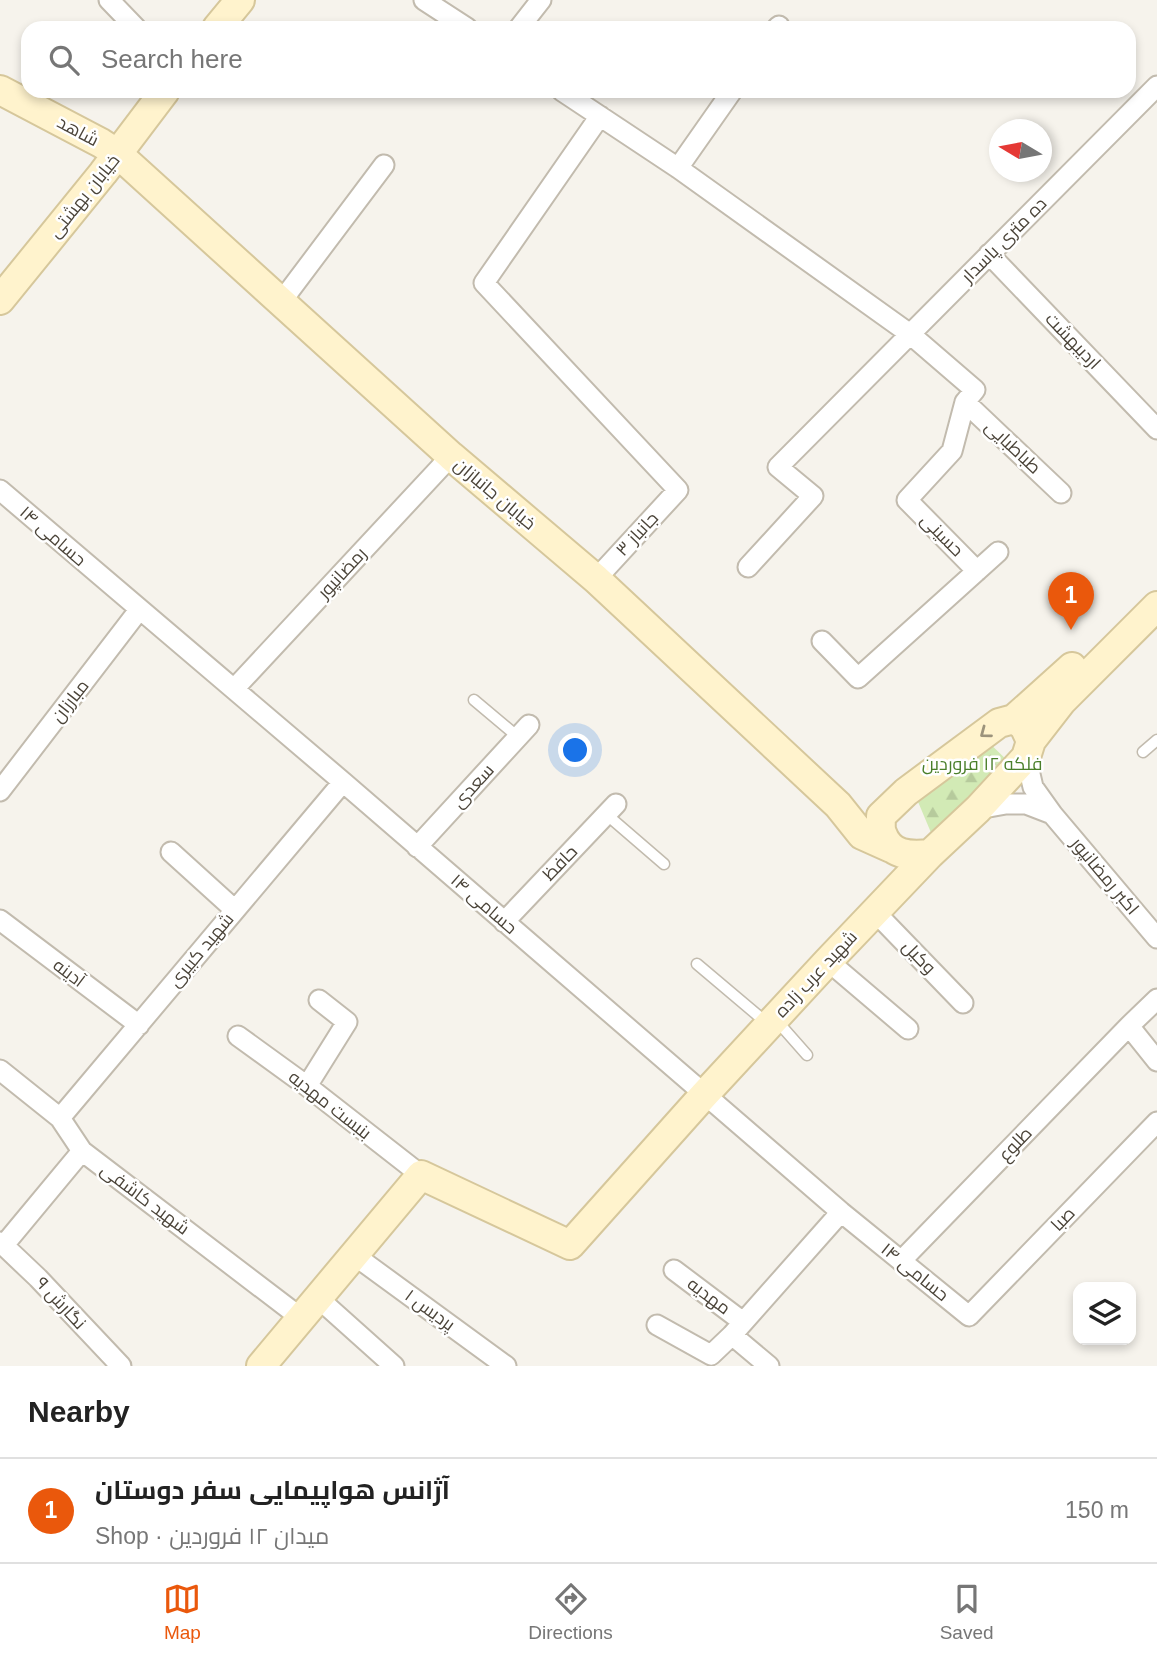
<!DOCTYPE html>
<meta charset="utf-8">
<style>
body{margin:0;font-family:Arial,Cairo,sans-serif;background:#f2f2f2;color:#222}
.controls{position:absolute;right:21px;bottom:21px;display:grid;overflow:hidden;border-radius:14px;box-shadow:0 4px 10px #0003}
.controls button{width:63px;height:63px;display:grid;place-items:center;padding:0;border:0;border-bottom:2px solid #e0e0e0;background:#fff;color:#222;font:35px sans-serif}
.compass{position:absolute;left:989px;top:119px;width:63px;height:63px;border-radius:50%;background:#fff;box-shadow:0 4px 10px #0003;rotate:280deg}
.you{position:absolute;left:576px;top:751px;width:24px;height:24px;margin:-18px;border:5px solid #fff;border-radius:50%;background:#1a73e8;box-shadow:0 0 0 10px #1a73e833}
.badge{display:grid;place-items:center;width:46px;height:46px;border-radius:50%;background:#ea580c;color:#fff;font-size:23px;font-weight:700}
.pin{position:absolute;translate:-50% -58px;filter:drop-shadow(0 2px 4px #0008)}
.pin::after{content:'';position:absolute;top:37px;width:24px;height:21px;background:inherit;clip-path:polygon(0 0,100% 0,50% 100%)}
.list{margin:0;padding:0;list-style:none}
h2{display:flex;justify-content:space-between;align-items:center;height:91px;margin:0;padding:0 28px;font-size:30px}
h2 small{font-size:23px;font-weight:400;color:#767676}
.list li{display:grid;grid-template-columns:46px 1fr auto;gap:21px;align-items:center;box-sizing:border-box;height:105px;padding:0 28px;border-top:2px solid #e0e0e0}
.list b{display:block;font-size:26px;white-space:nowrap}
.list p{margin:0;font-size:23px;white-space:nowrap;color:#767676}
.list em{font-size:23px;font-style:normal;color:#767676}
.icon{flex:none;width:38px;height:38px;fill:none;stroke:currentColor;stroke-width:2;stroke-linecap:round;stroke-linejoin:round}
.map{position:relative;flex:none;width:1157px;height:1366px;overflow:hidden}
.search{position:absolute;background:#fff;box-shadow:0 4px 10px #0003;left:21px;right:21px;top:21px;height:77px;display:flex;align-items:center;gap:18px;box-sizing:border-box;padding:0 24px;border-radius:21px;color:#767676;font-size:26px}
.sheet{height:196px;background:#fff}
nav{display:flex;justify-content:space-around;align-items:center;box-sizing:border-box;height:98px;border-top:2px solid #e0e0e0;background:#fff;font-size:19px;color:#767676}
nav a{display:grid;justify-items:center;gap:4px}
nav .on{color:#ea580c}
.map>svg:first-child{display:block}
.forest{fill:url(#forest-firs)}
.lines{fill:none;stroke-linecap:round;stroke-linejoin:round}
.lane-casing{stroke:#c2bbae;stroke-width:13}
.street-casing{stroke:#c2bbae;stroke-width:23}
.secondary-casing{stroke:#d6c79b;stroke-width:32}
.lane{stroke:#fff;stroke-width:10}
.street{stroke:#fff;stroke-width:19}
.secondary{stroke:#fff3cd;stroke-width:28}
.oneway{stroke:#9c937c}
.labels{text-anchor:middle;dominant-baseline:central;stroke-width:5;stroke-linejoin:round;paint-order:stroke}
.street-label{font-size:18px;fill:#4b4439;stroke:#fff}
.park-label{font-size:18px;fill:#4a7f2a;stroke:#fff}
</style>
<div class="map">
<svg width="1157" height="1366" viewBox="0 0 1157 1366">
<defs>
<pattern id="forest-firs" width="22" height="20" patternUnits="userSpaceOnUse" patternTransform="scale(1.75)"><rect width="22" height="20" fill="#d2eab5"/><path d="M5 1l3.5 6h-7zM16 11l3.5 6h-7z" fill="#b6ca9c"/></pattern>
</defs>
<rect width="100%" height="100%" fill="#f6f3ec"/>
<path class="forest" d="M982 736 1012 765 932 835 916 797Z"/>
<g class="lines">
<g class="lane-casing">
<path id="lane" d="M474 700 518 737
M1143 752 1157 740
M606 814 664 864
M697 964 768 1024
M777 1021 807 1055"/>
</g>
<g class="street-casing">
<path id="street" d="M109 0 136 28
M424 0 467 28
M519 28 541 0
M777 28 779 26
M562 91 678 168 910 334 975 390 965 402 952 451 907 500 977 571
M678 168 732 91
M989 254 1157 429
M281 302 384 165
M965 402 1061 493
M0 490 343 782 841 1212 969 1316 1157 1122
M748 567 813 496 778 467 1157 86
M596 579 678 490 484 283 600 116
M822 641 858 678 998 552
M234 689 451 456
M1026 757 1033 787 1053 815 1157 938
M0 791 139 610
M978 809 1006 804H1026L1052 814
M417 847 529 725
M171 852 235 910
M875 912 963 1003
M0 920 139 1025
M504 922 616 804
M828 961 908 1029
M1157 999 1129 1026 1157 1061
M238 1036 307 1086 421 1175
M0 1070 60 1118 82 1151 301 1318
M307 1086 347 1022 319 1000
M60 1118 343 782
M0 1242 38 1278 121 1366
M4 1245 82 1151
M354 1255 506 1366
M901 1261 1129 1026
M674 1270 743 1322
M318 1298 394 1366
M657 1325 711 1355 732 1335
M769 1366 732 1335 841 1212"/>
</g>
<g class="secondary-casing">
<path id="secondary" d="M217 28 240 0
M0 90 101 143 118 154 451 456 596 579 838 805 862 835 891 848
M0 300 103 173 165 91
M1014 719 1072 667
M1031 741 1062 701 1157 606
M261 1366 421 1175 570 1245 704 1095 828 961 930 854 978 809 1026 757 1031 741 1024 726 1014 719 999 723 906 792 881 816C881 821 880 829 882 833 890 856 910 856 930 854"/>
</g>
<use href="#lane" class="lane"/>
<use href="#street" class="street"/>
<use href="#secondary" class="secondary"/>
</g>
<defs><path id="oneway-chevron" d="M-2-3.5L2.5 0L-2 3.5" fill="none" stroke-width="1.6" stroke-linecap="round" stroke-linejoin="round" transform="scale(1.75)"/></defs>
<use class="oneway" href="#oneway-chevron" transform="translate(985 733) rotate(143)"/>
<g class="labels">
<g class="street-label">
<text transform="translate(78 131) rotate(28)">شاهد</text>
<text transform="translate(84 196) rotate(-51)">خیابان بهشتی</text>
<text transform="translate(1004 240) rotate(-45)">ده متری پاسدار</text>
<text transform="translate(1073 341) rotate(46)">اردیبهشت</text>
<text transform="translate(1013 447) rotate(43)">طباطبایی</text>
<text transform="translate(495 494) rotate(40)">خیابان جانبازان</text>
<text transform="translate(637 534) rotate(-47)">جانباز ۳</text>
<text transform="translate(942 535) rotate(45)">حسینی</text>
<text transform="translate(53 536) rotate(41)">حسامی ۱۴</text>
<text transform="translate(342 573) rotate(-47)">رمضانپور</text>
<text transform="translate(70 701) rotate(-52)">مبارزان</text>
<text transform="translate(473 786) rotate(-48)">سعدی</text>
<text transform="translate(560 863) rotate(-46)">حافظ</text>
<text transform="translate(1105 876) rotate(50)">اکبر رمضانپور</text>
<text transform="translate(484 904) rotate(41)">حسامی ۱۴</text>
<text transform="translate(201 950) rotate(-50)">شهید کبیری</text>
<text transform="translate(919 957) rotate(46)">وکیل</text>
<text transform="translate(69 973) rotate(37)">آدینه</text>
<text transform="translate(816 974) rotate(-47)">شهید عرب زاده</text>
<text transform="translate(330 1105) rotate(38)">بنبست مهدیه</text>
<text transform="translate(1015 1144) rotate(-46)">طلوع</text>
<text transform="translate(145 1199) rotate(37)">شهید کاشفی</text>
<text transform="translate(1063 1219) rotate(-46)">صبا</text>
<text transform="translate(915 1272) rotate(39)">حسامی ۱۴</text>
<text transform="translate(709 1296) rotate(37)">مهدیه</text>
<text transform="translate(61 1303) rotate(47)">نگارش ۹</text>
<text transform="translate(430 1310) rotate(36)">پردیس ۱</text>
</g>
<g class="park-label">
<text x="982" y="764">فلکه ۱۲ فروردین</text>
</g>
</g>
</svg>
<div class="controls">
<button><svg class="icon" aria-label="layers" viewBox="0 0 24 24"><path d="M12 4l9 5-9 5-9-5zM3 14l9 5 9-5"/></svg></button>
</div>
<svg class="compass" viewBox="-18 -18 36 36"><path d="M0-13l5 13h-10z" fill="#e53935"/><path d="M0 13l5-13h-10z" fill="#767676"/></svg>
<div class="you"></div>
<div class="pin badge" style="left:1071px;top:630px">1</div>
<div class="search"><svg class="icon" aria-label="search" viewBox="0 0 24 24"><circle cx="10" cy="10" r="6"/><path d="M15 15l6 6"/></svg>Search here</div>
</div>
<section class="sheet">
<h2>Nearby<small></small></h2>
<ul class="list">
<li><span class="badge">1</span><div><b>آژانس هواپیمایی سفر دوستان</b><p>Shop · میدان ۱۲ فروردین</p></div><em>150 m</em></li>
</ul>
</section>
<nav>
<a class="on"><svg class="icon" aria-label="map" viewBox="0 0 24 24"><path d="M3 6l6-2 6 2 6-2v14l-6 2-6-2-6 2zM9 4v14M15 6v14"/></svg>Map</a>
<a><svg class="icon" aria-label="directions" viewBox="0 0 24 24"><path d="M12 3l9 9-9 9-9-9zM9 14v-3h6M13 9l2 2-2 2"/></svg>Directions</a>
<a><svg class="icon" aria-label="saved" viewBox="0 0 24 24"><path d="M7 4h10v16l-5-4-5 4z"/></svg>Saved</a>
</nav>
